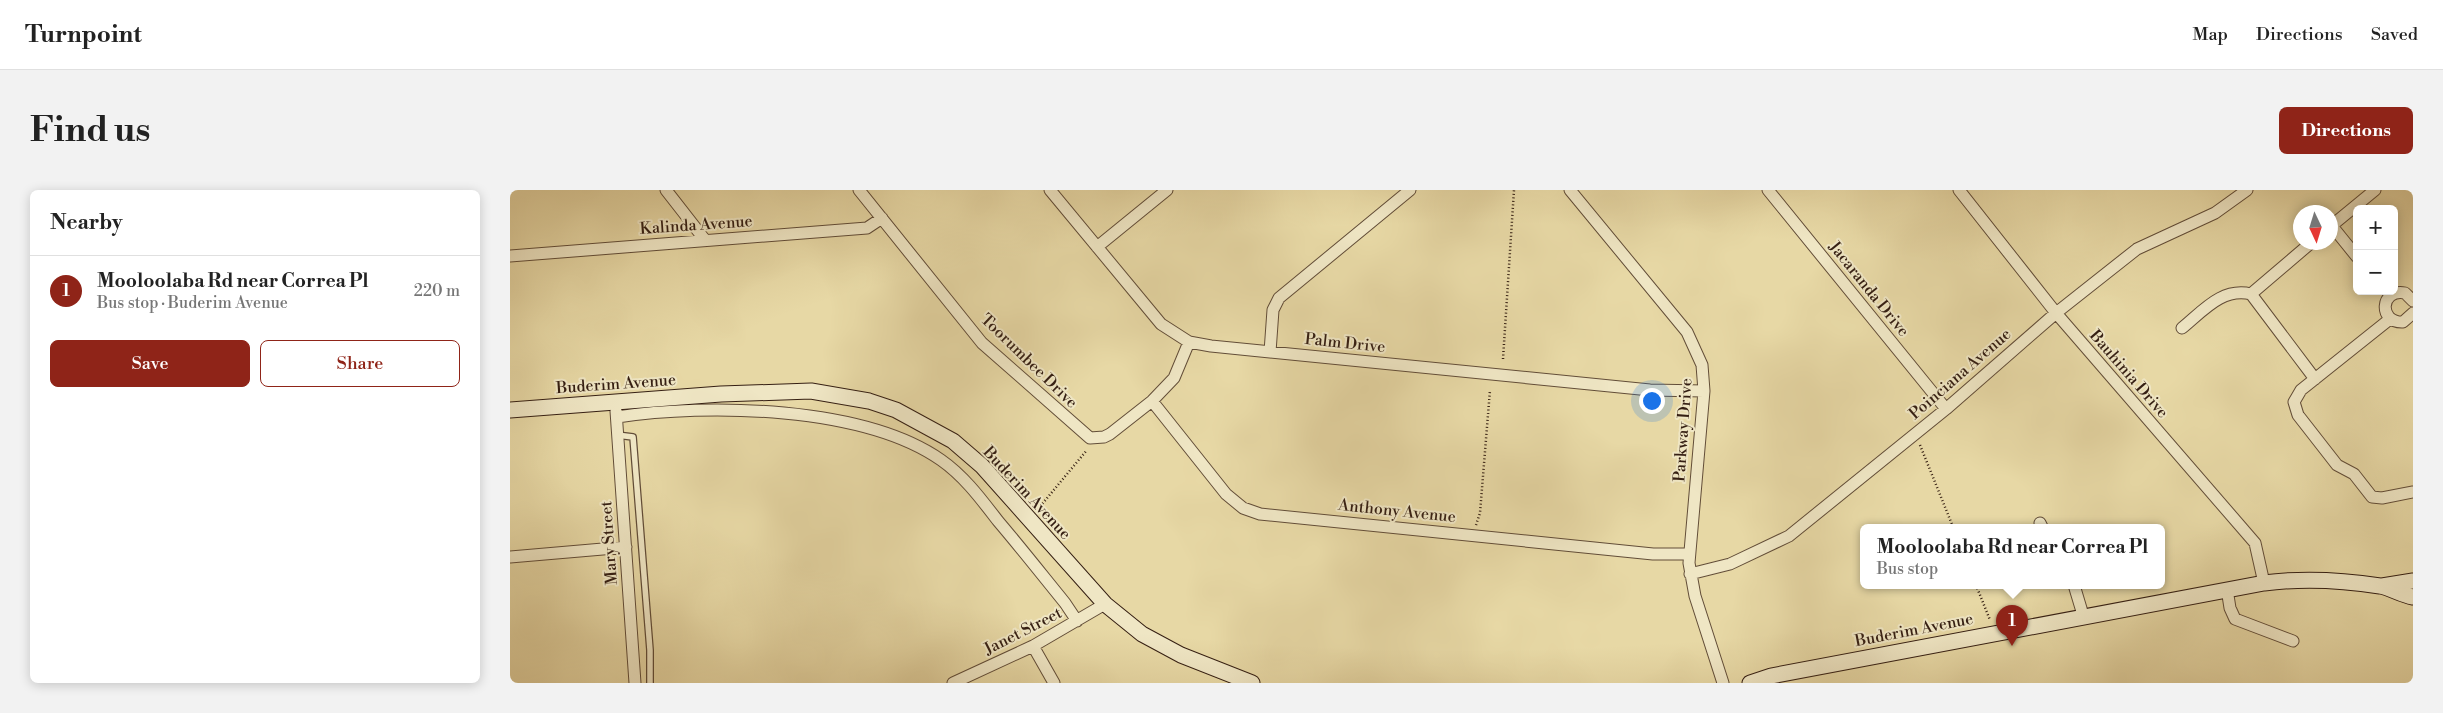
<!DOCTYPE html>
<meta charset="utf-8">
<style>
body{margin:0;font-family:"Libre Bodoni",serif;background:#f2f2f2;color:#222}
.controls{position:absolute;right:15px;top:15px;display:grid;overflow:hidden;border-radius:8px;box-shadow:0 2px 12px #0003}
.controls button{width:45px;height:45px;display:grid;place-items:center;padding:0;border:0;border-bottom:1px solid #e0e0e0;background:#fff;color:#222;font:25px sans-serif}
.compass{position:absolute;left:1783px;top:15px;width:45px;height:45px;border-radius:50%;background:#fff;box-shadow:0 2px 12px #0003;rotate:176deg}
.you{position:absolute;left:1141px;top:210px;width:18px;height:18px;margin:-12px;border:4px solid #fff;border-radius:50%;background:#1a73e8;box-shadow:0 0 0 8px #1a73e833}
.badge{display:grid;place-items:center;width:32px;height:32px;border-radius:50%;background:#8f2418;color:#fff;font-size:16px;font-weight:700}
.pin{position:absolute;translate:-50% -41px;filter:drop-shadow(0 1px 2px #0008)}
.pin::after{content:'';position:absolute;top:26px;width:18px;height:15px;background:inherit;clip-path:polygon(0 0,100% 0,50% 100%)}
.popup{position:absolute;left:1350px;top:334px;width:305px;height:65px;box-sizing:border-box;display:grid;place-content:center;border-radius:8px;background:#fff;filter:drop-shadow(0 1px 4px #0005);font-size:16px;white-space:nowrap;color:#767676}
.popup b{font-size:19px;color:#222}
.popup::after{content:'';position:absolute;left:50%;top:100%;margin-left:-10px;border:10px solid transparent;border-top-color:#fff}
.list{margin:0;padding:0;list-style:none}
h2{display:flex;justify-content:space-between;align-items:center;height:65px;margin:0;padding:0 20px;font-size:21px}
h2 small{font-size:16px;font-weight:400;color:#767676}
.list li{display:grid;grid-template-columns:32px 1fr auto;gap:15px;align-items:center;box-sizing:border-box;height:70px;padding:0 20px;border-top:1px solid #e0e0e0}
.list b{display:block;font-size:19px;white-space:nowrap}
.list p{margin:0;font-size:16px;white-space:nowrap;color:#767676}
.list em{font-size:16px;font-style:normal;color:#767676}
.actions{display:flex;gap:10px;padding:15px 20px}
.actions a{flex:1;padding:11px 0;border:1px solid #8f2418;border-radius:8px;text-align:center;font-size:18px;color:#8f2418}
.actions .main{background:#8f2418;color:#fff}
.map{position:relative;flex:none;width:1903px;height:493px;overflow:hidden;border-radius:8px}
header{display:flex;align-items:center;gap:30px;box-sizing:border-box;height:70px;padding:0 25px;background:#fff;border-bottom:1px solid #e0e0e0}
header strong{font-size:24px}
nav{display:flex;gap:28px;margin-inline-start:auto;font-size:18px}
.intro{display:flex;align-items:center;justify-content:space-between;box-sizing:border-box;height:120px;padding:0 30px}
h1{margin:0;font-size:35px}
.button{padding:12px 22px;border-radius:8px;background:#8f2418;color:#fff;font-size:18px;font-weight:700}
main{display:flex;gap:30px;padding:0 30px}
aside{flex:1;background:#fff;border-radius:8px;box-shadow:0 2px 12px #0003}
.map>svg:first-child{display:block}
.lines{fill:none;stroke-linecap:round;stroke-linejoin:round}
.lane-casing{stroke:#624d38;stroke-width:8}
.street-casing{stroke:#624d38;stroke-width:13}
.secondary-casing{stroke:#351f13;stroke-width:17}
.path{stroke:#351f13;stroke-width:2.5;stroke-dasharray:1 2.5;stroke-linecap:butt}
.lane{stroke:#efe6c4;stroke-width:5.5}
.street{stroke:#efe6c4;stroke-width:11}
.secondary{stroke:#efe6c4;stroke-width:15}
.labels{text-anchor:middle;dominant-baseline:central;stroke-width:4;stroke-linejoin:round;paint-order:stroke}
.street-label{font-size:16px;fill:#351f13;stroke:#efe6c4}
</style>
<header>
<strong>Turnpoint</strong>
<nav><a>Map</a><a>Directions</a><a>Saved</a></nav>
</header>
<div class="intro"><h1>Find us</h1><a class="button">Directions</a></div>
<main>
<aside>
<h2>Nearby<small></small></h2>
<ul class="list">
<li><span class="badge">1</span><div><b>Mooloolaba Rd near Correa Pl</b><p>Bus stop · Buderim Avenue</p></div><em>220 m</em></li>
</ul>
<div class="actions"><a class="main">Save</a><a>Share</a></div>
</aside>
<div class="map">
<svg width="1903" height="493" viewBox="0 0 1903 493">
<rect width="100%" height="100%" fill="#e7d8a5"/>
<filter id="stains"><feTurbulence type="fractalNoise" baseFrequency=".004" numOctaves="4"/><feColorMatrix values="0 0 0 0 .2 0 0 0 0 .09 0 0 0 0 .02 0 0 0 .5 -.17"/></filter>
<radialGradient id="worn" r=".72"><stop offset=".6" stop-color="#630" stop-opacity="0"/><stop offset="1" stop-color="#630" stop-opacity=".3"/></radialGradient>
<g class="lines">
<g class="lane-casing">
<path id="lane" d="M107 245 123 247 140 460V493"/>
</g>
<g class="street-casing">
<path id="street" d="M156 0 195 50
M349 0 472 153 580 248 594 247 600 244 642 211 664 188 679 152
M540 0 651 134 679 152 701 156 1140 200 1194 201
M1060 0 1177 142 1192 175 1194 201 1179 373 1185 406 1213 493
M1258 0 1436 219
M1449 0 1546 123 1745 353 1754 393
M1822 36 1847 67
M1820 37 1865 0
M587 57 657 0
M0 66 357 38 372 28
M1741 104 1805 189
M1903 111 1895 103C1870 98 1868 133 1893 132L1903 123
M1880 129 1791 200 1784 212 1788 225 1827 275 1844 284 1862 307 1872 308 1903 302
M1672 138C1693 121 1712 97 1741 104L1802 52
M760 162 763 120 769 108 900 0
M642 211 716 304 733 318 750 324 1143 364H1178
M106 221 125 493
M107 227C197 213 354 216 431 270 454 286 471 309 488 331 511 358 533 386 555 413L567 431
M1530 333 1532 337
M0 367 116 357
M1180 384 1220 374 1279 346 1436 219 1546 123 1627 59 1705 23 1737 0
M1564 395 1573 425
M1717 399 1720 418 1725 429 1783 451
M523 456 544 493
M443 493 523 456 595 414"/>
</g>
<g class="secondary-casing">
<path id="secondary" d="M0 220 211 204 301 201 359 211 386 220 443 251 472 276 595 414 632 444 671 465 742 493
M1872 396 1903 391
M1240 493 1261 486 1754 393C1792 388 1832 390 1870 396 1881 398 1891 405 1903 407"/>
</g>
<path class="path" d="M993 169 1004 0
M1410 255 1443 337
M528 319 577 260
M966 335 970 323 980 200
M1466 395 1480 430"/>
<use href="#lane" class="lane"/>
<use href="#street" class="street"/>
<use href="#secondary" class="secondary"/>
</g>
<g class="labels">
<g class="street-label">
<text transform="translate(186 35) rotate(-4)">Kalinda Avenue</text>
<text transform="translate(1359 99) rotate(51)">Jacaranda Drive</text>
<text transform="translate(835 153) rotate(6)">Palm Drive</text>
<text transform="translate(519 171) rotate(44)">Toorumbee Drive</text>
<text transform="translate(1450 184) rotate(-41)">Poinciana Avenue</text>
<text transform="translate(1619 184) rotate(49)">Bauhinia Drive</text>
<text transform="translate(106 194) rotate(-4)">Buderim Avenue</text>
<text transform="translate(1173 240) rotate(-86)">Parkway Drive</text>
<text transform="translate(517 303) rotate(47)">Buderim Avenue</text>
<text transform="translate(887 321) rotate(6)">Anthony Avenue</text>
<text transform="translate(99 353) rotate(-94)">Mary Street</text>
<text transform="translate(1404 440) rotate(-11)">Buderim Avenue</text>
<text transform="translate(513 441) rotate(-27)">Janet Street</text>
</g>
</g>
<rect width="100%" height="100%" filter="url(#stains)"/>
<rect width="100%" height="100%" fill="url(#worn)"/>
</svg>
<div class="controls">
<button>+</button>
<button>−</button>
</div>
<svg class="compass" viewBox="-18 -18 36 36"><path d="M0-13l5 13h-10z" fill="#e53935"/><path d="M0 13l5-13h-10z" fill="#767676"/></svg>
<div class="you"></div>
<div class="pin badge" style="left:1502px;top:456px">1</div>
<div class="popup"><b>Mooloolaba Rd near Correa Pl</b>Bus stop</div>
</div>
</main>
